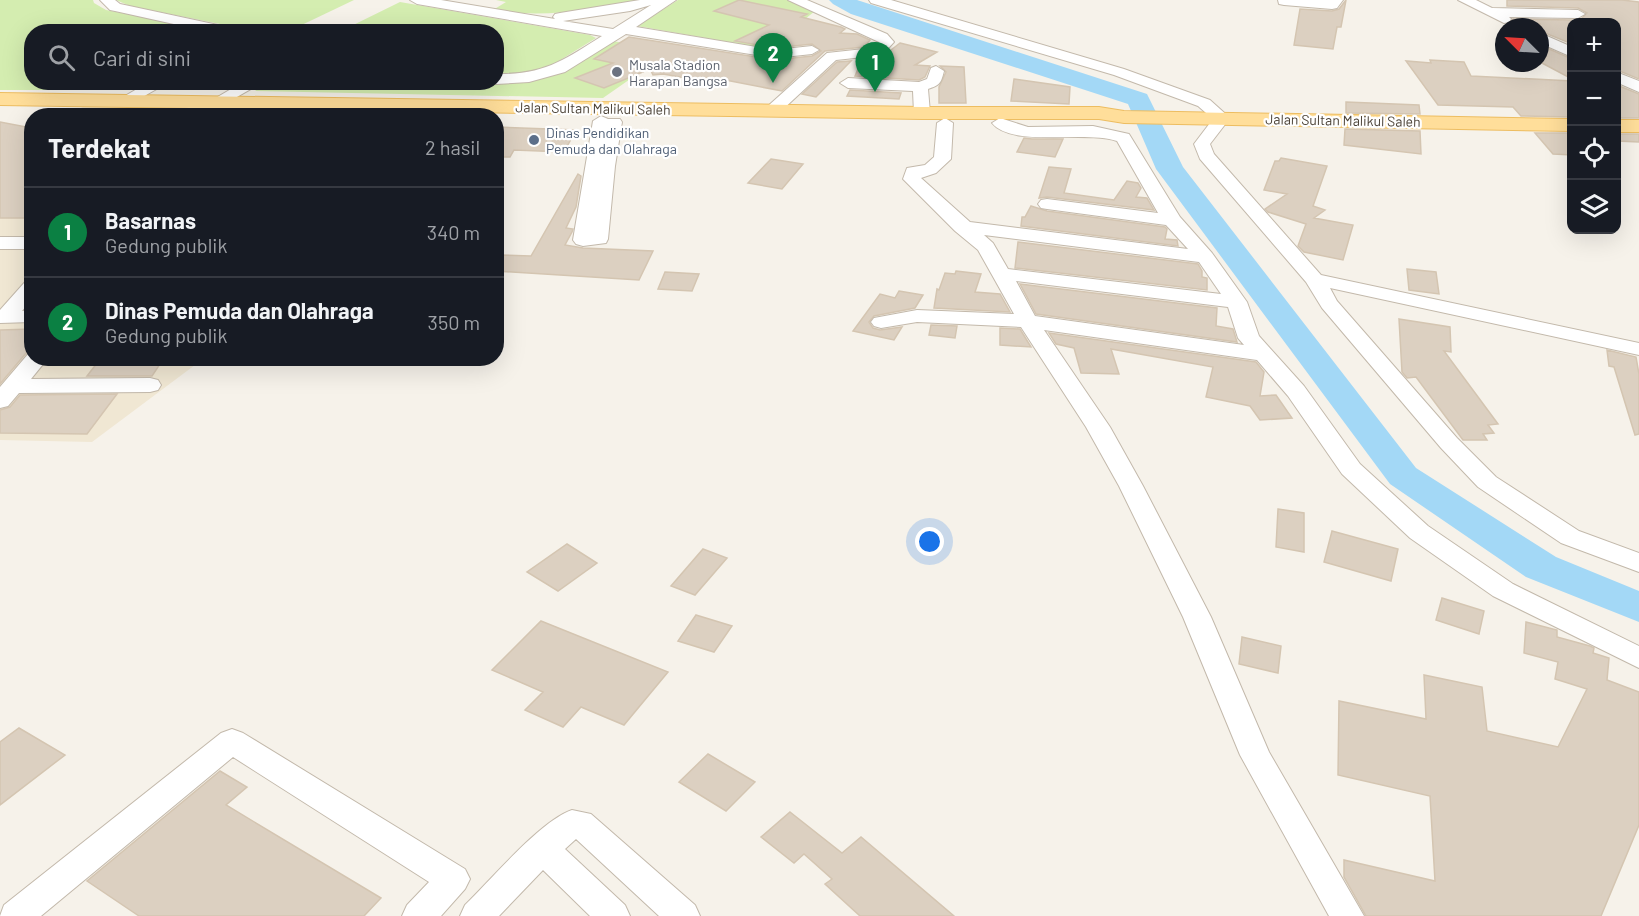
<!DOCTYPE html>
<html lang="id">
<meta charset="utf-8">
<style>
body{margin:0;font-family:Barlow,sans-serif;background:#20242c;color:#f1f3f6}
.controls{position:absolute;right:18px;top:18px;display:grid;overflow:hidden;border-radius:12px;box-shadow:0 6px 24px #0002}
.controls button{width:54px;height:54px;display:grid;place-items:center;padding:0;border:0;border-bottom:2px solid #363941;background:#171b24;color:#f1f3f6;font:30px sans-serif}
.compass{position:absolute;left:1495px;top:18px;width:54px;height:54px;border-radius:50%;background:#171b24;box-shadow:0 6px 24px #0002;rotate:294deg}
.you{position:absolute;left:930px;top:542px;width:21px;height:21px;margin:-15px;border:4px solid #fff;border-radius:50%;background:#1a73e8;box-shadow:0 0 0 9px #1a73e833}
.badge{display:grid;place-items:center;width:39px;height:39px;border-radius:50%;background:#0b8043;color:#fff;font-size:20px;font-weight:700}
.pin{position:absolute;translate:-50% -50px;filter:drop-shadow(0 2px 3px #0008)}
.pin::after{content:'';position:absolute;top:32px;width:21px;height:18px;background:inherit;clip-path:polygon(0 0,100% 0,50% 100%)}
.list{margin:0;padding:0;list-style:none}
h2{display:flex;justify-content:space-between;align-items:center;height:78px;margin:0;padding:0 24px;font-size:26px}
h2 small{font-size:20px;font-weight:400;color:#9ea1a6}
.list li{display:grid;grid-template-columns:39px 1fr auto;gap:18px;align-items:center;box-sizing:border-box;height:90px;padding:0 24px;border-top:2px solid #363941}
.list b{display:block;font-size:22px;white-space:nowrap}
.list p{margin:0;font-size:20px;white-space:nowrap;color:#9ea1a6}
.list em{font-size:20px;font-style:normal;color:#9ea1a6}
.icon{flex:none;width:33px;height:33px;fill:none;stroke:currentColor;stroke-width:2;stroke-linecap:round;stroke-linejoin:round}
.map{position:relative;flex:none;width:1639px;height:916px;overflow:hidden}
.search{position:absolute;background:#171b24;box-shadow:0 6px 24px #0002;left:24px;top:24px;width:480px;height:66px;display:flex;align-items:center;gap:15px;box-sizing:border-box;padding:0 21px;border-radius:24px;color:#9ea1a6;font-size:22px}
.panel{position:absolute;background:#171b24;box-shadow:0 6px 24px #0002;left:24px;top:108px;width:480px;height:258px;border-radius:24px}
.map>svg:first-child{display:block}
.education{fill:#f0e7d3}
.green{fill:#d4edb0}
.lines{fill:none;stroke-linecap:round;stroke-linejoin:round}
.river{fill:#a3d8f6;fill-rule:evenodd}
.building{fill:#dcd0c1;stroke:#d4c5b1;stroke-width:1.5}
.minor-casing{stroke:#c3b9ab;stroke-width:2}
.major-casing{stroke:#edbd61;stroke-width:2}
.minor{fill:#fff;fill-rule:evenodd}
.major{fill:#ffde9a;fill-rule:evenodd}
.worship-dot{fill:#6b7280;stroke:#fff;stroke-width:2}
.service-dot{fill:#5c6f8a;stroke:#fff;stroke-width:2}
.labels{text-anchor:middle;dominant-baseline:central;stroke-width:4.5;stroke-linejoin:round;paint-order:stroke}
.far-worship-label{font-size:14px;fill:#5b616d;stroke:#fff;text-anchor:start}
.far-street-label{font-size:14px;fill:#4b4237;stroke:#fff}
.far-service-label{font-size:14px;fill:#4e5e75;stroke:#fff;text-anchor:start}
</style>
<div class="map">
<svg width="1639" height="916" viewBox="0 0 1639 916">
<rect width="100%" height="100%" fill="#f6f2ea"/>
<path class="education" d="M182 103 475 114 69 116 87 104Z
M31 139 32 358 203 359 92 442 0 440V147Z"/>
<path class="green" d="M0 0H93L94 3 106 10 215 31 32 32V82L141 83 123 90H0Z
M116 0H354L287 32 255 31 130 6Z
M496 0H644C593 9 545 19 493 10L506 2Z
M678 0H791L815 11 768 49 637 26Z
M400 2 590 35 596 38 549 67 535 72 497 76 496 32H339Z
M613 41 669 52 603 98 255 91 267 82 498 84C553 82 568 70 613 41Z"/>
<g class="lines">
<path class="river" d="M829 0H857L1147 94 1183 167 1416 468 1556 557 1639 591V622L1526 577 1390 484 1156 169 1128 104 851 14 833 4Z"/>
</g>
<path class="building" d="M739 0 807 14 801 17 841 27 845 29 840 33 857 34 870 40 864 47 825 51 782 91 715 78H706L703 81 663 74 653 75 650 69 604 88 575 78 613 63 594 59 629 37 775 60 812 56 821 51 812 44 775 48 735 41 769 25 714 11Z
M1346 0 1341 27H1337L1333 49 1294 45 1300 9 1332 11 1339 9Z
M1507 0H1622L1639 2V79L1617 70V22L1580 20 1587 13 1578 8 1507 6Z
M1513 19 1572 20V44L1540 31V24L1507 27Z
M900 43 937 52 915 65 930 66 925 77 919 80 855 76 860 64 870 59 882 57Z
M1540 45 1572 59V79L1540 62Z
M1430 60 1464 62 1471 76 1572 81V117L1521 116 1513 107 1438 105 1406 61 1431 63Z
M851 61 816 97 802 94 837 62Z
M940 66 964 67 966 103H939V87L946 72Z
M1014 79 1070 87 1069 104 1011 101Z
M1617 85 1639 94V118H1617Z
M850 90 901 93 899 99 847 96Z
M1346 102 1419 105 1420 114 1346 113Z
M0 122 32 128V218H0Z
M496 127 576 130 564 152 514 150 510 157H496Z
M1345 129 1420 131 1421 154 1344 145Z
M1535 133H1572V155L1553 154Z
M1617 134H1639V142L1617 141Z
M1024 138 1032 139H1063L1055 157 1017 152Z
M1281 158 1327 166 1313 206 1325 210 1314 218 1353 225 1343 260 1304 252 1298 246 1306 224 1268 212 1265 209 1287 194 1264 190 1275 161H1279Z
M771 159 803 164 782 189 748 183Z
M1049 167 1071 169 1064 193 1114 200 1127 181 1138 183 1141 188 1136 197 1147 198 1154 210 1047 197 1039 198Z
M578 174 581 176 576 207 566 228 573 229 572 232 565 245 583 248 653 251 639 280 496 271V261L500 255 531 256Z
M1031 206 1047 211 1165 227 1167 229 1165 239 1177 240 1178 246 1021 226 1022 217H1025Z
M1018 242 1198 264 1202 271V277L1207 278V290L1015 268Z
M1407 269 1436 272 1439 294 1409 290Z
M956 271 981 274 975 292 1000 294 1010 312 934 308 937 289 939 290 945 273 955 274Z
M665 272 699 274 692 291 658 289Z
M1020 284 1217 308 1216 326 1233 329 1237 342 1036 314Z
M899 291 923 295 915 308 874 316 869 322 873 328 880 330 902 327 894 340 853 331 880 294 895 298Z
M1399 319 1450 327 1451 352 1444 351 1498 424 1488 425 1494 433 1483 434 1487 440H1463L1416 377 1407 378 1402 372Z
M931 325 957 326 955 338 929 335Z
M1000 328 1020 329 1031 347 1000 345Z
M32 329V351L27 352 0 384V330Z
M1049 333 1256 362 1264 372 1260 396 1276 395 1292 418 1260 420 1250 406 1206 397 1213 367 1111 349 1119 374 1081 373 1074 348 1056 344Z
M1607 350 1636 357 1639 374V434L1635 435 1614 367 1609 366Z
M101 358H164L152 376H87Z
M117 394 87 434 0 433V410L10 407 20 395Z
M1278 509 1304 513V552L1276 547Z
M1332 531 1398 549 1391 581 1324 562Z
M567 544 597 563 558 591 527 572Z
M703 549 727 558 695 595 671 586Z
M1442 598 1484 611 1479 634 1436 620Z
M696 615 732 626 714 652 678 641Z
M541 621 668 672 624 725 581 707 563 727 525 710 543 692 492 670Z
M1526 622 1557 630V637L1590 646 1594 648 1593 653 1609 658 1607 680 1639 692V825L1601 916H1366L1344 877V860L1435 881 1430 796 1338 775 1339 701 1426 719 1424 675 1482 687 1487 731 1558 747 1587 689 1555 679 1558 662 1524 653Z
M1242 637 1281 646 1278 673 1239 664Z
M19 728 65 755 0 805V742Z
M708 754 755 782 726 811 679 782Z
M220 771 247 787 226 805 381 898 364 916H139L87 881Z
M790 812 842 853 861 837 954 916H860L825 884 832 879 804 854 794 863 761 837Z"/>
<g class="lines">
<g class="minor-casing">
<path id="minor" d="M100 0H115L120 4 232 28 239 32H210L115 11 110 10Z
M410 0H441L555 19 553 17 555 14 560 13 640 0H676L636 27 775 50 812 46 819 50 812 54 775 58 626 34 565 72 529 82 496 84 492 82H496V74C544 75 564 60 602 36L417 4ZM651 5 613 29 563 21 630 11Z
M788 0H807L887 34 894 42 882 55 836 60 780 112 774 114 766 109 768 106 827 53 873 48 879 42Z
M869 0H891L1124 69 1210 100 1230 118 1210 144 1214 154 1321 275 1639 343V355L1330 288 1337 301 1457 438 1496 477 1579 531 1639 553V572L1561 543 1478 487 1441 448 1322 308 1306 282 1200 159 1194 144 1213 119 1198 106 1114 75 871 3Z
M1278 0H1343L1337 8 1332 9 1284 5 1279 4Z
M1458 0H1476L1492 8 1578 10 1585 14 1578 18 1509 17 1511 19 1509 22 1504 23Z
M1540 33 1572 47V57L1540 43Z
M936 66 944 71C941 83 940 85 928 89L930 113 922 118 914 113 913 91 848 88 840 83 848 78 919 82 927 79 931 68Z
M1616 72 1639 81V92L1616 82Z
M149 82H169L132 103H120L118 100Z
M243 82H263L223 105H211L209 102Z
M193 106 201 111 198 116H180L187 108Z
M601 116 608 119H620L622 122 615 166 608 239 606 243 583 246 576 244 573 240 593 121Z
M945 118 953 123 951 159 936 173 921 178 970 222 1188 249 1166 225 1047 209 1041 208 1038 204 1041 200 1047 199 1158 213 1117 141C1085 130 1012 148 992 123L1000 118 1028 127 1093 126 1129 134 1180 217 1212 253 1247 302 1259 336 1304 386 1360 464 1428 526 1513 584 1639 646V668L1493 596 1410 538 1342 474 1288 396 1257 360 1044 330 1110 427 1143 486 1211 617 1269 752 1364 916H1329L1240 755 1183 617 1119 486 1086 427 1021 327 917 322 881 328 874 326 871 322 874 318 917 310 1014 314 978 250 955 231 903 179 907 168 925 165 934 157 937 123ZM984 235 1199 262 1221 294 1008 269 993 243ZM1016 281 1228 307 1238 338 1244 345 1035 316Z
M0 237H32V249H0Z
M32 280V299L22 311 32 310V322L0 323V310L25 282Z
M29 353H32V358H48L31 379 150 378 158 380 161 385 158 390 150 392 19 393 8 406 0 408V387Z
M232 729 243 733 465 869 470 879 465 889 441 916H402L407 905 429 882 233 757 41 916H0L4 905 221 733Z
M572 810 591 814 695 905 700 916H659L576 839 565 849 625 905 630 916H590L543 870 499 916H460L465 905C491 880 540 821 572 810Z"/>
</g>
<g class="major-casing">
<path id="major" d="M0 93 922 107H1099L1124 111 1572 119V131L1124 123 1099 119H922L0 105Z
M1616 120H1639V132H1616Z"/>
</g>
<use href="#minor" class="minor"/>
<use href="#major" class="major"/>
</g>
<circle class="worship-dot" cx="617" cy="72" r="6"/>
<circle class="service-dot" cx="534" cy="140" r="6"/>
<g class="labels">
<g class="far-worship-label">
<text x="629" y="64">Musala Stadion<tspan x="629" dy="16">Harapan Bangsa</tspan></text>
</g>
<g class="far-street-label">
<text transform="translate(593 108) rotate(1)">Jalan Sultan Malikul Saleh</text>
<text transform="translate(1343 120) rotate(1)">Jalan Sultan Malikul Saleh</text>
</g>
<g class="far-service-label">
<text x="546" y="132">Dinas Pendidikan<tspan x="546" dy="16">Pemuda dan Olahraga</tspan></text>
</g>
</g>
</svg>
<div class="controls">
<button>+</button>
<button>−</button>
<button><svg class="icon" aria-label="locate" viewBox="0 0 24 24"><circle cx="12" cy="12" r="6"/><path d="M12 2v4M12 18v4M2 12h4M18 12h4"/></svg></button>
<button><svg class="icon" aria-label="layers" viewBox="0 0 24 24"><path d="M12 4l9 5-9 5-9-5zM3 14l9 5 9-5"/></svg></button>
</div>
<svg class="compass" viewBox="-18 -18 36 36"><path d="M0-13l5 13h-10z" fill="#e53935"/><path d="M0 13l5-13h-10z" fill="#9ea1a6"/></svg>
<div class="you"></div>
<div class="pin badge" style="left:875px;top:92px">1</div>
<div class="pin badge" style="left:773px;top:83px">2</div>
<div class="search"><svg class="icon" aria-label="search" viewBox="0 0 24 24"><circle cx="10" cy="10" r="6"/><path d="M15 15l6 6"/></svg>Cari di sini</div>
<section class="panel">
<h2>Terdekat<small>2 hasil</small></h2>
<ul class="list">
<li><span class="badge">1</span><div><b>Basarnas</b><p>Gedung publik</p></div><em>340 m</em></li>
<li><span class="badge">2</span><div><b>Dinas Pemuda dan Olahraga</b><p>Gedung publik</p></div><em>350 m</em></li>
</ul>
</section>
</div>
